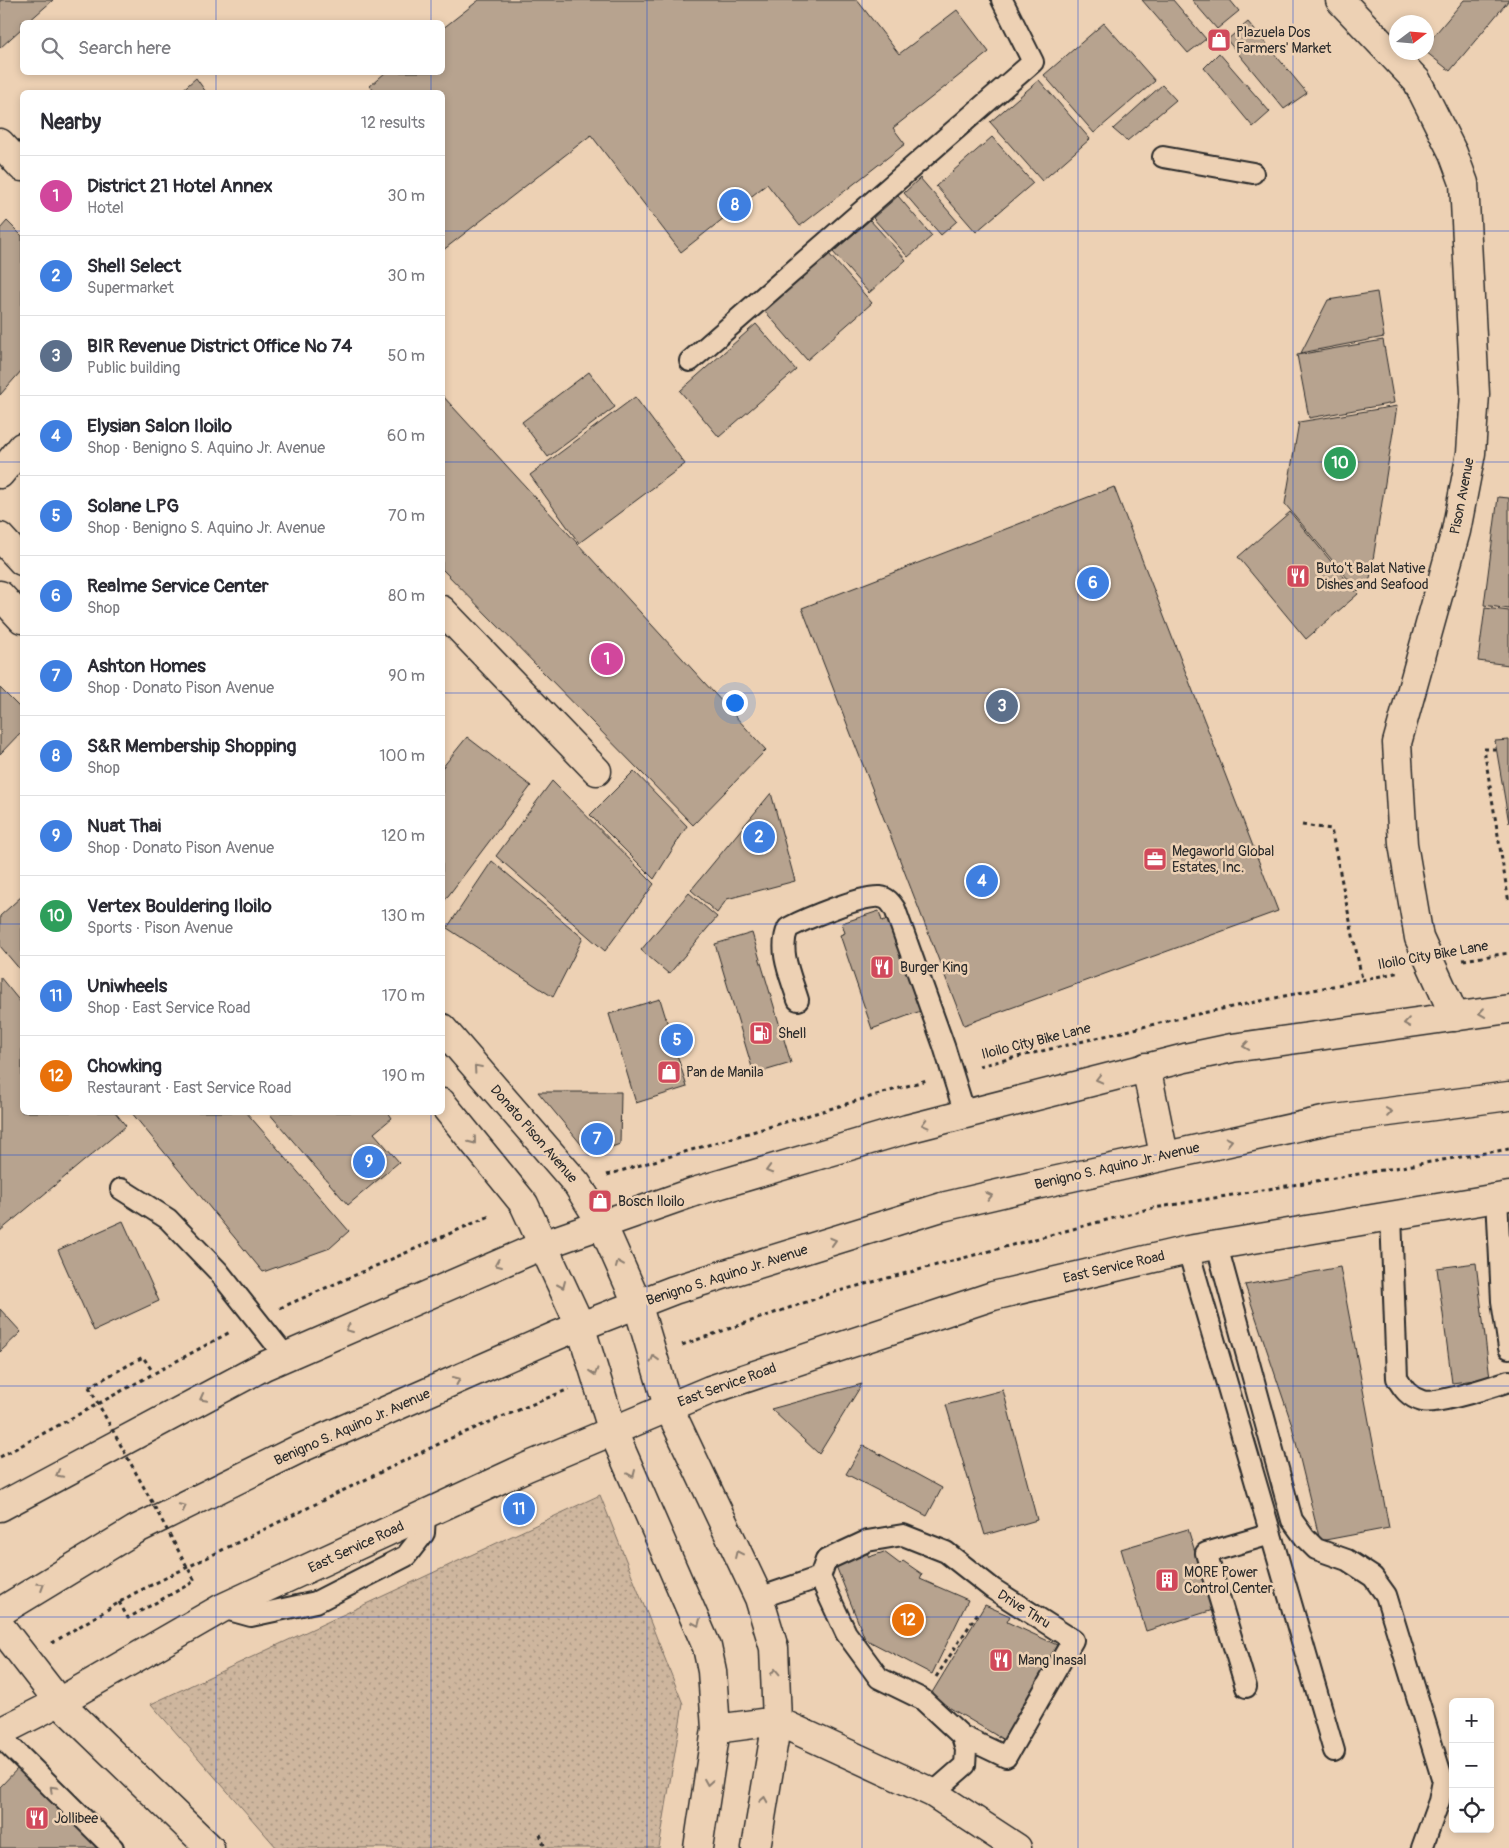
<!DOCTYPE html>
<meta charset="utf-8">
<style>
body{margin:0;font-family:Pangolin,sans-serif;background:#f2f2f3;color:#2b2b33}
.controls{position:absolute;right:15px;bottom:15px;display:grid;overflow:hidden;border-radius:8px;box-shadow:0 2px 8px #0003}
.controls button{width:45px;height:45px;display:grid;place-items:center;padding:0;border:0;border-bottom:1px solid #e1e1e2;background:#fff;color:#2b2b33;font:25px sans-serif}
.compass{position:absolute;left:1389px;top:15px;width:45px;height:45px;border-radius:50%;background:#fff;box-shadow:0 2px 8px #0003;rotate:74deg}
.you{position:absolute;left:734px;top:702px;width:18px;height:18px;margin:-12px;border:4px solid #fff;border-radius:50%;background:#1a73e8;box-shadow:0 0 0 8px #1a73e833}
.badge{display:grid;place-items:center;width:32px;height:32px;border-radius:50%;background:#0f766e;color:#fff;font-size:16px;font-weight:700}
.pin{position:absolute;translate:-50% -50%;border:2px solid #fff;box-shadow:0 1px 5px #0006}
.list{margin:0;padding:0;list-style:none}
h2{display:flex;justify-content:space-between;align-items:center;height:65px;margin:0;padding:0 20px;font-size:21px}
h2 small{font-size:16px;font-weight:400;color:#7c7c81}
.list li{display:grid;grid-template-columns:32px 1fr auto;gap:15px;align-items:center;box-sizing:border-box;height:80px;padding:0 20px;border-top:1px solid #e1e1e2}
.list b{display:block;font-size:19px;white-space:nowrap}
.list p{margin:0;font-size:16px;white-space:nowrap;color:#7c7c81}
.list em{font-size:16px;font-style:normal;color:#7c7c81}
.icon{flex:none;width:28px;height:28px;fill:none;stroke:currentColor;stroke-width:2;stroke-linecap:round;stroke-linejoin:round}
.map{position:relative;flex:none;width:1509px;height:1848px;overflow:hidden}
.search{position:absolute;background:#fff;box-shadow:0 2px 8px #0003;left:20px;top:20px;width:425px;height:55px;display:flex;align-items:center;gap:12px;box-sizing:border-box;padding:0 18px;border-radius:8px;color:#7c7c81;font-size:19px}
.panel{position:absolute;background:#fff;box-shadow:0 2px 8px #0003;left:20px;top:90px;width:425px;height:1025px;border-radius:8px}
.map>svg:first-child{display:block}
.grass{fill:url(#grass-dots);stroke:#7c7064}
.building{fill:#b7a38f;stroke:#2b2b2b}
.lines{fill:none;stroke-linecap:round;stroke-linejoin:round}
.lane-casing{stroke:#2b2b2b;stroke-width:24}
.street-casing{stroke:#2b2b2b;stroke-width:31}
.secondary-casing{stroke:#2b2b2b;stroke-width:31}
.highway-casing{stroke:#2b2b2b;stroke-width:31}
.path{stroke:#2b2b2b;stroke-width:3;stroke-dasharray:4 4;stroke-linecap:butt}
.lane{stroke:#edd1b4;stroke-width:20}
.street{stroke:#edd1b4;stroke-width:28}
.secondary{stroke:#edd1b4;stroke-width:28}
.highway{stroke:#edd1b4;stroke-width:28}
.path-bridge{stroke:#2b2b2b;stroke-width:3;stroke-dasharray:4 4;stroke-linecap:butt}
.oneway{stroke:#8c7e70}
.grid{fill:none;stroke:#1d4ed8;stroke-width:1;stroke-opacity:0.55}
.labels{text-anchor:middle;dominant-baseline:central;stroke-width:5;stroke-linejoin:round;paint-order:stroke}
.poi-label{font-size:14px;fill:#2b2b2b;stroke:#edd1b4;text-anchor:start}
.street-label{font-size:14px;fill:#2b2b2b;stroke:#edd1b4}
</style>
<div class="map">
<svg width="1509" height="1848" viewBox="0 0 1509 1848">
<defs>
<pattern id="grass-dots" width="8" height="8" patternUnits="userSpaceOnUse" patternTransform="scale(1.25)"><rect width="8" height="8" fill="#ceb69e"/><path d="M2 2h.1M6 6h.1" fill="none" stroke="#a79481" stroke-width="1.8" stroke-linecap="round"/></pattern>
</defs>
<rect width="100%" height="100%" fill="#edd1b4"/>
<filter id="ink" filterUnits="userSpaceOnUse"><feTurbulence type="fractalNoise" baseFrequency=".02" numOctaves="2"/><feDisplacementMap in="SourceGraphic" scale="10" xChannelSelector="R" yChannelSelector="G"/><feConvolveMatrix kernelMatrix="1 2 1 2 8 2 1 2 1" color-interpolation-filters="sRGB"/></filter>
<g filter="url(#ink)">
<path class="grass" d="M600 1495 683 1704 659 1848H277L151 1704Z"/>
<path class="building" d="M0 0H53L28 22H22V28L0 48Z
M479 0H857L899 54 957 10 989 52 893 128 905 144 800 226 767 184 681 252 591 135 442 251V92H375L370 86 386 72H442V29Z
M1142 0H1173L1206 39 1188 53Z
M1192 0H1230L1239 11 1217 29Z
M1464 0H1509L1450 71 1426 52V45Z
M1248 22 1307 93 1284 109 1227 40Z
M1104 23 1155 81 1094 133 1044 75Z
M1219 53 1270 112 1253 127 1204 68Z
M196 78 206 92H180Z
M1039 80 1090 139 1042 181 990 122Z
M1162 85 1176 100 1127 141 1113 129Z
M992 137 1033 183 976 232 936 186Z
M920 178 957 221 941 235 904 193Z
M898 196 932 236 908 257 873 218Z
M870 220 906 260 869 293 833 252Z
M7 221 22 236V370L0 395V229Z
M829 254 872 303 807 360 764 310Z
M1377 292 1384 337 1301 353 1328 300Z
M756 324 796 370 719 437 680 391Z
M1383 340 1394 403 1309 418 1297 355Z
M589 372 615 407 548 457 522 422Z
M442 395 766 750 693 825 442 569Z
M635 397 685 464 579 543 530 475Z
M1397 406 1370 579 1358 591 1285 504 1299 422Z
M1114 487 1278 911 964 1025 802 608Z
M1498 497 1509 498V609L1484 605Z
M1290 512 1358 594 1306 639 1238 557Z
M1485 608 1509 611V665L1478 661Z
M0 688 22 710V731L0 754Z
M467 737 531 786 442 904V768Z
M1509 740V823L1495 741Z
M634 771 687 826 654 879 590 815Z
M552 781 654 884 605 951 496 856Z
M771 793 795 881 727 899 717 913 691 890Z
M492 861 583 938 553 997 447 928Z
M689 893 717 917 669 974 641 950Z
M22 896V972L0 946V916Z
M879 911 882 921 894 917 926 1009 872 1029 840 935 845 933 842 923Z
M752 933 791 1063 754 1074 715 944Z
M0 977 22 1004V1112H115L126 1126 0 1231Z
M660 999 687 1087 636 1103 609 1014Z
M538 1092H621L620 1144 590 1155Z
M131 1112H246L349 1231 330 1248 263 1272Z
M268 1112H388L392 1118 374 1133 399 1162 348 1205Z
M123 1221 159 1301 94 1331 58 1250Z
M1476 1263 1490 1378 1452 1383 1437 1268Z
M1340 1267 1389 1528 1320 1541 1291 1422 1245 1285Z
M0 1309 21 1332 0 1352Z
M862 1384 819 1454 771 1409Z
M1003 1390 1037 1520 985 1535 946 1405Z
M863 1445 942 1488 927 1516 846 1474Z
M1188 1529 1213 1610 1146 1631 1121 1549Z
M866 1551 869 1557 884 1552 900 1564 903 1561 922 1574 920 1579 968 1600 932 1674 865 1639 836 1566 846 1563 845 1559Z
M985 1605 1010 1616 1007 1622 1057 1645 1042 1674 1047 1678 1029 1712 1021 1709 1004 1740 930 1696Z
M20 1766 106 1848H0V1787Z"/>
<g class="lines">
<g class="lane-casing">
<path id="lane" d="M1163 157 1253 173
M690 361 1033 62 1002 0
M798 1000C791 977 778 951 788 928 805 919 862 895 880 897 888 898 891 903 895 909L944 1046 965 1114
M121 1189 168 1219 218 1271 286 1357
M1497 1197 1502 1301 1509 1348
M1391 1215 1397 1378C1403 1389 1409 1397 1422 1401 1435 1405 1494 1386 1509 1381
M1217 1246 1292 1520 1305 1538 1316 1549 1347 1560 1373 1577 1386 1595 1443 1781 1439 1801 1422 1848
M1188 1250 1334 1751
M820 1577 826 1560 867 1541 903 1535 946 1552 993 1589 1073 1640 1006 1757 962 1736
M759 1598 820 1577 846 1633 879 1678 922 1699 962 1736 966 1750 965 1765 933 1793
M222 1608 251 1616 316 1602 406 1556 424 1533 425 1515
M1246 1687 1206 1553 1271 1534
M0 1736 113 1848"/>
</g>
<g class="street-casing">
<path id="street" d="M0 143 22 167
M0 474 22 447
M442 610 597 771
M637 1303 668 1406 759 1598 774 1648 777 1721 756 1848
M580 1325 612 1429 707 1647 712 1671 716 1729 698 1848
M59 1702 210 1848
M716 1729 777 1721 933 1793 1017 1848"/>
</g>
<g class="secondary-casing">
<path id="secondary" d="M1340 0 1417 81 1453 153 1464 183 1475 394 1471 453 1456 531 1397 743 1403 844 1419 938 1455 1017
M0 537 22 561
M0 595 22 619
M442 1028 577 1184 602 1224 637 1303
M442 1103 524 1204 580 1325
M0 1732 59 1702 222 1608 527 1467 710 1390 993 1296 1188 1250 1509 1196"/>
</g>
<g class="highway-casing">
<path id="highway" d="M1146 1067 1164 1155
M0 1507 264 1366 543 1245 694 1192 907 1129 1185 1058 1232 1048 1509 1009
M0 1612 135 1530 301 1448 558 1335 674 1290 942 1207 1049 1182 1328 1120 1509 1096
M0 1626 59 1702"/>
</g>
<path class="path" d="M1496 749H1484L1509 903
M1302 825 1331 829 1362 979
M1463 960 1509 953
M979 1066 1193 1015 1400 972
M607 1175 927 1080
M280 1308 492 1215
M682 1345 835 1292 1148 1209 1509 1149
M89 1387 143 1357 153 1372
M0 1457 232 1331
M119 1602 128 1618 195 1581
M52 1643 133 1594 340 1492 449 1439 569 1389
M936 1677 979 1611
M540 1834 545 1848"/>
<use href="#lane" class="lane"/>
<use href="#street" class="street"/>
<use href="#secondary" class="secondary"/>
<use href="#highway" class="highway"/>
<path class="path-bridge" d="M89 1387 195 1581"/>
</g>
<defs><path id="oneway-chevron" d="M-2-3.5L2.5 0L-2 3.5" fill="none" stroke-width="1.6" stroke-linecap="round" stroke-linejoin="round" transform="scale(1.25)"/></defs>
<g class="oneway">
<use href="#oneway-chevron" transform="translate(1482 1013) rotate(172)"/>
<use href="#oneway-chevron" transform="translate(1407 1023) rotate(172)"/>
<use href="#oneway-chevron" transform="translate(1246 1046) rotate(172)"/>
<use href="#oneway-chevron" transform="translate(477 1068) rotate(-131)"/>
<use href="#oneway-chevron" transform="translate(1099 1079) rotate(166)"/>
<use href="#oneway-chevron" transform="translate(1389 1112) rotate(-8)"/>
<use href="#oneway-chevron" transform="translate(925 1124) rotate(165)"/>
<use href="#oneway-chevron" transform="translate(473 1141) rotate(51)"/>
<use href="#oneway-chevron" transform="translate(1229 1141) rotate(-12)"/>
<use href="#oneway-chevron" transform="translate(769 1170) rotate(164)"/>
<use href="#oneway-chevron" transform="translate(989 1196) rotate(-13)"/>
<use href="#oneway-chevron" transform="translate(833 1241) rotate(-17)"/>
<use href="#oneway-chevron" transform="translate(498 1264) rotate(157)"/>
<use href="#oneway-chevron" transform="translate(619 1264) rotate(-113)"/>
<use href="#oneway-chevron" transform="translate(562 1285) rotate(66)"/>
<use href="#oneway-chevron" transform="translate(349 1329) rotate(156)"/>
<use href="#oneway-chevron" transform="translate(654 1359) rotate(-107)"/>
<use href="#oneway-chevron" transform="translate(594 1372) rotate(73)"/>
<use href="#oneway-chevron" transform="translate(457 1380) rotate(-24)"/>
<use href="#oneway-chevron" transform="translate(203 1398) rotate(152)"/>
<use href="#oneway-chevron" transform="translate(59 1474) rotate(152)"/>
<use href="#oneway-chevron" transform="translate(632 1474) rotate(66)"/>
<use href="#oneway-chevron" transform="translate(183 1507) rotate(-26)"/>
<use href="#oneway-chevron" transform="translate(738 1554) rotate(-115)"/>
<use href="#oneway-chevron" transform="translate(41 1586) rotate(-32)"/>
<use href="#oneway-chevron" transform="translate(697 1623) rotate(66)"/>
<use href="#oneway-chevron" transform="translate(775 1672) rotate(-92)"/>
<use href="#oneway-chevron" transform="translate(708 1782) rotate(99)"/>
<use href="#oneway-chevron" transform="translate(53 1789) rotate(-135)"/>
<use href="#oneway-chevron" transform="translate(764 1800) rotate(-81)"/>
</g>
</g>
<path class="grid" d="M216 0V22M431 0V22M647 0V1848M862 0V1848M1078 0V1848M1293 0V1848M216 72V92M431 72V92M0 231H22M442 231H1509M0 462H22M442 462H1509M0 693H22M442 693H1509M0 924H22M442 924H1509M216 1112V1848M431 1112V1848M0 1155H1509M0 1386H1509M0 1617H1509"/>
<defs>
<g id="shop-square" transform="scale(1.25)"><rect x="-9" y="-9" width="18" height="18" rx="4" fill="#d1495b" stroke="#edd1b4"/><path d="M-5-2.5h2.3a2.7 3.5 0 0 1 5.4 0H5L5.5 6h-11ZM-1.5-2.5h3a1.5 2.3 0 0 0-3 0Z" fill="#fff"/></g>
<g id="restaurant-square" transform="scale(1.25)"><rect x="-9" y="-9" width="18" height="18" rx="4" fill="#d1495b" stroke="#edd1b4"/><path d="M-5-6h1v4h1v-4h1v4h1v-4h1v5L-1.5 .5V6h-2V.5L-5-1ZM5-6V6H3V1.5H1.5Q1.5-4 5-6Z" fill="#fff"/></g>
<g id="office-square" transform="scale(1.25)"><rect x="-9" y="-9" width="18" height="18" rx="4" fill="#d1495b" stroke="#edd1b4"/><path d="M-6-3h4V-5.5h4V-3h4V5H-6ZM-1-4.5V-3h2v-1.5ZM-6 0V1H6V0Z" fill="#fff"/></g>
<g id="fuel-square" transform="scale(1.25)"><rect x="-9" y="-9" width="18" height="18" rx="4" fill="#d1495b" stroke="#edd1b4"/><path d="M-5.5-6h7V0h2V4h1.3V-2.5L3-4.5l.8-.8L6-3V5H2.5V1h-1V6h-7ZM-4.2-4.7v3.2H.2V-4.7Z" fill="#fff"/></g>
<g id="building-square" transform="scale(1.25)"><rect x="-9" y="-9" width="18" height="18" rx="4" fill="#d1495b" stroke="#edd1b4"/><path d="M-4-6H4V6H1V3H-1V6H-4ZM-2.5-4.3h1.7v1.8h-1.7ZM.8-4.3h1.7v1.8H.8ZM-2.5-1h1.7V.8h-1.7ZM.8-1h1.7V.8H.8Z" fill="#fff"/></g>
</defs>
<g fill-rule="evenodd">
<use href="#shop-square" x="1219" y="40"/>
<use href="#restaurant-square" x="1298" y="576"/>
<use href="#office-square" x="1155" y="859"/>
<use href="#restaurant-square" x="882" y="967"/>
<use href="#fuel-square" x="761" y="1033"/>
<use href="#shop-square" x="669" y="1072"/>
<use href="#shop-square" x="600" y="1201"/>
<use href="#building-square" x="1167" y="1580"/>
<use href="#restaurant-square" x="1001" y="1660"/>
<use href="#restaurant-square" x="37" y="1818"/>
</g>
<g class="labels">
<g class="poi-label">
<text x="1236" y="32">Plazuela Dos<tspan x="1236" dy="16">Farmers' Market</tspan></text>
<text x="1316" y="568">Buto't Balat Native<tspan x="1316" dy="16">Dishes and Seafood</tspan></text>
<text x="1172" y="851">Megaworld Global<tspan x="1172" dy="16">Estates, Inc.</tspan></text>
<text x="900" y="967">Burger King</text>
<text x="778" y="1033">Shell</text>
<text x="686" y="1072">Pan de Manila</text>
<text x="618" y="1201">Bosch Iloilo</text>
<text x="1184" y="1572">MORE Power<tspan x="1184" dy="16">Control Center</tspan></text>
<text x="1018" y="1660">Mang Inasal</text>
<text x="54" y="1818">Jollibee</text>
</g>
<g class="street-label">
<text transform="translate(1462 496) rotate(-79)">Pison Avenue</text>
<text transform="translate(1433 955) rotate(-10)">Iloilo City Bike Lane</text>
<text transform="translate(1036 1041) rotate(-14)">Iloilo City Bike Lane</text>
<text transform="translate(534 1134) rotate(49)">Donato Pison Avenue</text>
<text transform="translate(1117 1166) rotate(-13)">Benigno S. Aquino Jr. Avenue</text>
<text transform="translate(1114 1267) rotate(-13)">East Service Road</text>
<text transform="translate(727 1275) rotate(-18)">Benigno S. Aquino Jr. Avenue</text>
<text transform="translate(727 1385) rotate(-20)">East Service Road</text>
<text transform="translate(352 1427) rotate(-24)">Benigno S. Aquino Jr. Avenue</text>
<text transform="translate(356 1547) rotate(-25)">East Service Road</text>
<text transform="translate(1024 1609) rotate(32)">Drive Thru</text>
</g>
</g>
</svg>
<div class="controls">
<button>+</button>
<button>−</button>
<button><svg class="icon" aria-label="locate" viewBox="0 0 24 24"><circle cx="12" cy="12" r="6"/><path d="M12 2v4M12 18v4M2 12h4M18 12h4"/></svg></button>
</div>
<svg class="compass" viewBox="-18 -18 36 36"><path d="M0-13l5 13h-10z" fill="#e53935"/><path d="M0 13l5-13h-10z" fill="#7c7c81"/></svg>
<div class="you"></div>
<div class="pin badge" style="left:607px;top:659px;background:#d1479c">1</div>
<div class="pin badge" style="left:759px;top:837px;background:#3f7fe0">2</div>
<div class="pin badge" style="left:1002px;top:706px;background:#5c6f8a">3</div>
<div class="pin badge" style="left:982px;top:881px;background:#3f7fe0">4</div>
<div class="pin badge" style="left:677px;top:1040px;background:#3f7fe0">5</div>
<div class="pin badge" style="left:1093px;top:583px;background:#3f7fe0">6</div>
<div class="pin badge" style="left:597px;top:1139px;background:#3f7fe0">7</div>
<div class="pin badge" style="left:735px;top:205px;background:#3f7fe0">8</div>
<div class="pin badge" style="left:369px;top:1162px;background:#3f7fe0">9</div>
<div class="pin badge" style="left:1340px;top:463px;background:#2e9e5b">10</div>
<div class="pin badge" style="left:519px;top:1509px;background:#3f7fe0">11</div>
<div class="pin badge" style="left:908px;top:1620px;background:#e8710a">12</div>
<div class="search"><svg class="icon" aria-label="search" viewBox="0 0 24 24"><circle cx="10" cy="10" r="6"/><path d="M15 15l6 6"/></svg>Search here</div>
<section class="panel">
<h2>Nearby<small>12 results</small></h2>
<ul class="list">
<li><span class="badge" style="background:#d1479c">1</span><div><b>District 21 Hotel Annex</b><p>Hotel</p></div><em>30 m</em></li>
<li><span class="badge" style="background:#3f7fe0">2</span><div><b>Shell Select</b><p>Supermarket</p></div><em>30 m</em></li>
<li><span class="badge" style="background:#5c6f8a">3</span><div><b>BIR Revenue District Office № 74</b><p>Public building</p></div><em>50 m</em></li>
<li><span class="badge" style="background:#3f7fe0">4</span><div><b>Elysian Salon Iloilo</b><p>Shop · Benigno S. Aquino Jr. Avenue</p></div><em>60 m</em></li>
<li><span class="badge" style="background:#3f7fe0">5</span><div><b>Solane LPG</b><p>Shop · Benigno S. Aquino Jr. Avenue</p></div><em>70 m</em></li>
<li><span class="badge" style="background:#3f7fe0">6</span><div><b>Realme Service Center</b><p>Shop</p></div><em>80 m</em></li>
<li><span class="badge" style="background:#3f7fe0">7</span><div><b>Ashton Homes</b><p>Shop · Donato Pison Avenue</p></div><em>90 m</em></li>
<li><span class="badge" style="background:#3f7fe0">8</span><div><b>S&amp;R Membership Shopping</b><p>Shop</p></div><em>100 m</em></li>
<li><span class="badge" style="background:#3f7fe0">9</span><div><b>Nuat Thai</b><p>Shop · Donato Pison Avenue</p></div><em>120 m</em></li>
<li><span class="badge" style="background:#2e9e5b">10</span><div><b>Vertex Bouldering Iloilo</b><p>Sports · Pison Avenue</p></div><em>130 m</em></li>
<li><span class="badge" style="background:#3f7fe0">11</span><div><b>Uniwheels</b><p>Shop · East Service Road</p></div><em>170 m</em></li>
<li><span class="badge" style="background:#e8710a">12</span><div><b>Chowking</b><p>Restaurant · East Service Road</p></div><em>190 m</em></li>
</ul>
</section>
</div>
